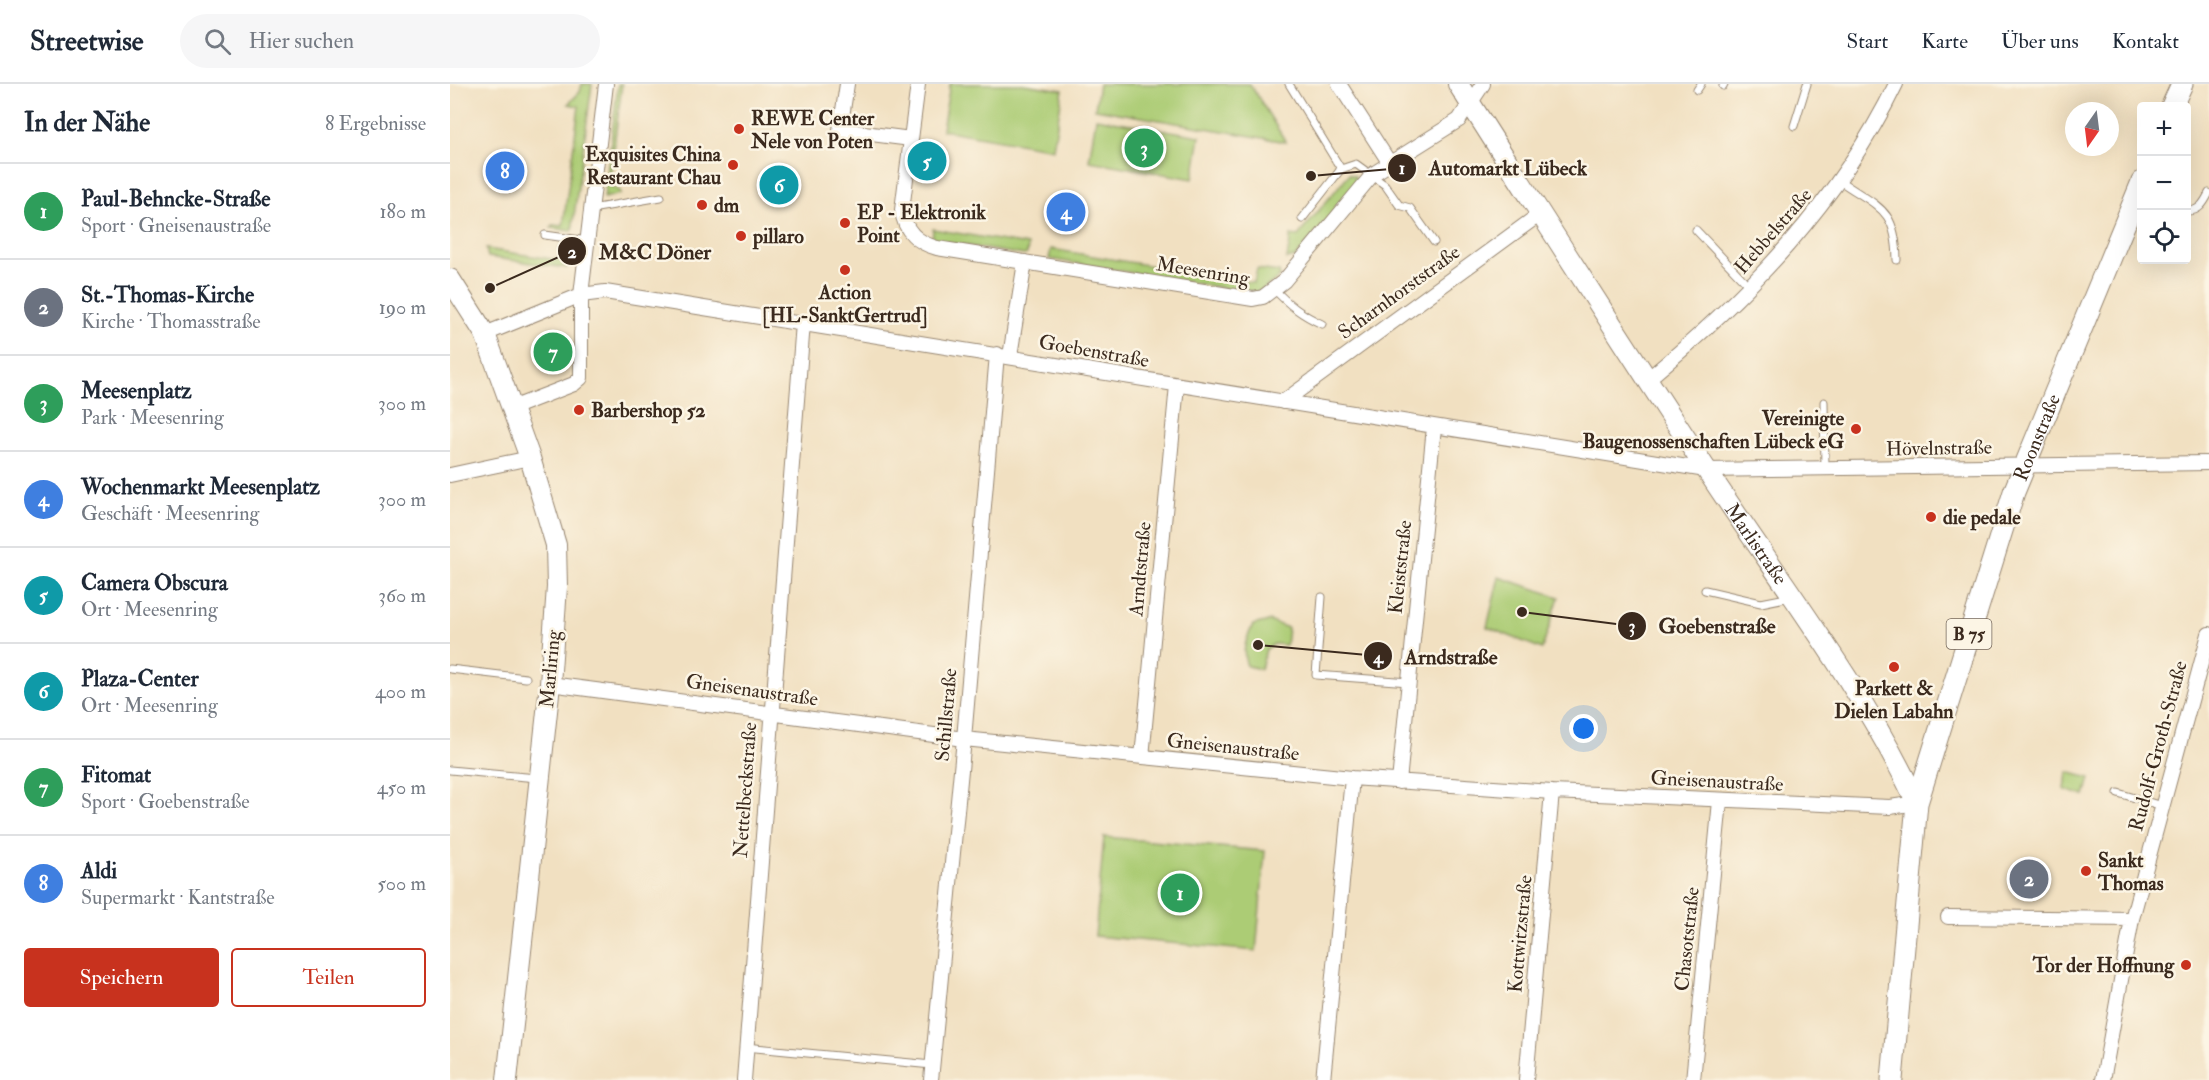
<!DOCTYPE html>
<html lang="de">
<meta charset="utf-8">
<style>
body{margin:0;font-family:"IM FELL Double Pica",serif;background:#f6f6f7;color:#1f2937}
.controls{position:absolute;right:18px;top:18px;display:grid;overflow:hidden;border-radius:6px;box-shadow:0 6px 24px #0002}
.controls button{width:54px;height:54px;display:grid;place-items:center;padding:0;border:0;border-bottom:2px solid #e0e1e3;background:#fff;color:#1f2937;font:30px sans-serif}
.compass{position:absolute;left:1615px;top:18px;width:54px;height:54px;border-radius:50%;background:#fff;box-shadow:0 6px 24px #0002;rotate:194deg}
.you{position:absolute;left:1134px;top:645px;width:21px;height:21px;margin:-15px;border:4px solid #fff;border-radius:50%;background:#1a73e8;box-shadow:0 0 0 9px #1a73e833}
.badge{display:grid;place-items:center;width:39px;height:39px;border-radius:50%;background:#c8321e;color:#fff;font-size:20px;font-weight:700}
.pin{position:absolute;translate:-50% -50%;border:3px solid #fff;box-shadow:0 2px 6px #0006}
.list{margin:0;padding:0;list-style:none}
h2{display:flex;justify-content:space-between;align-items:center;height:78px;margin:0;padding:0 24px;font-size:26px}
h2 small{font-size:20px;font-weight:400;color:#747a83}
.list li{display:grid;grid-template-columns:39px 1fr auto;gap:18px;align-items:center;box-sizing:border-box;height:96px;padding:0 24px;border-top:2px solid #e0e1e3}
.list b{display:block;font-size:22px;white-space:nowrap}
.list p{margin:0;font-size:20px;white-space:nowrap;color:#747a83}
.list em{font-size:20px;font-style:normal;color:#747a83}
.actions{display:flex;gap:12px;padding:18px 24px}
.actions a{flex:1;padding:14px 0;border:2px solid #c8321e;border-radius:6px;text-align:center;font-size:21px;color:#c8321e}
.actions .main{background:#c8321e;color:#fff}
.icon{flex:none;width:33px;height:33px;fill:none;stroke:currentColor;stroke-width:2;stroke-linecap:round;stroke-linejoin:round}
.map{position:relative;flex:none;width:1759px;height:996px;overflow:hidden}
header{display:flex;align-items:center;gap:36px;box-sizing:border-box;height:84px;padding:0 30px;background:#fff;border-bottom:2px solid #e0e1e3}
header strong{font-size:28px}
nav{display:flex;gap:33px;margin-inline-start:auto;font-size:21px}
.search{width:420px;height:54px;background:#f6f6f7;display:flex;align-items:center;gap:15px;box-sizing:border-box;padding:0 21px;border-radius:33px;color:#747a83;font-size:22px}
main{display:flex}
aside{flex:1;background:#fff}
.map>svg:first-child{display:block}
.green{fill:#accc74;stroke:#747b49;stroke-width:1.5}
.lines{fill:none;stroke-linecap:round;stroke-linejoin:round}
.lane-casing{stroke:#968570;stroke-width:9}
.street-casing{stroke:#968570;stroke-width:16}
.secondary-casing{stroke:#968570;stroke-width:22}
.primary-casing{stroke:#968570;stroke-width:23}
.lane{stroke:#fff;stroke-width:7}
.street{stroke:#fff;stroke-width:14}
.secondary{stroke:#fff;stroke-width:20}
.primary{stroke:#fff;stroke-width:21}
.poi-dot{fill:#c8321e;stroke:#fcf5e5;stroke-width:2}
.labels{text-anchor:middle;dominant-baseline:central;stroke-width:5;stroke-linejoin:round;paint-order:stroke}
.shield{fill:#fcf5e5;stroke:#75675a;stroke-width:1.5}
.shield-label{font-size:18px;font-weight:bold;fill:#3b2a1e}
.poi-label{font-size:20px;font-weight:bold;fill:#3b2a1e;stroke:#fcf5e5;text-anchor:start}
.street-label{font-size:20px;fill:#3b2a1e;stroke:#fcf5e5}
.leader{fill:none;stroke:#3b2a1e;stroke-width:2}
.callout-dot{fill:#3b2a1e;stroke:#fcf5e5;stroke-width:2}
.mark-label{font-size:18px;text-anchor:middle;font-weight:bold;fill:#fff}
.callout-label{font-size:21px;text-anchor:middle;font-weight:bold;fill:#3b2a1e;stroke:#fcf5e5;stroke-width:5;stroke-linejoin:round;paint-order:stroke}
</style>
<header>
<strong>Streetwise</strong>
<div class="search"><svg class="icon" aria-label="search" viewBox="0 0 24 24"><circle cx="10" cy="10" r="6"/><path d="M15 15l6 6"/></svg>Hier suchen</div>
<nav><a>Start</a><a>Karte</a><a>Über uns</a><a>Kontakt</a></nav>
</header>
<main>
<aside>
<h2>In der Nähe<small>8 Ergebnisse</small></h2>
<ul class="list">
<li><span class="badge" style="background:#2e9e5b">1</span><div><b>Paul-Behncke-Straße</b><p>Sport · Gneisenaustraße</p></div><em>180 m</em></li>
<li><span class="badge" style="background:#6b7280">2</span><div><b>St.-Thomas-Kirche</b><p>Kirche · Thomasstraße</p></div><em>190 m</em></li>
<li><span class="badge" style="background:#2e9e5b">3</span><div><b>Meesenplatz</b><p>Park · Meesenring</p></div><em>300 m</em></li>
<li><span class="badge" style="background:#3f7fe0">4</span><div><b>Wochenmarkt Meesenplatz</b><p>Geschäft · Meesenring</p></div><em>300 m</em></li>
<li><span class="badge" style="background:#0f9aa8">5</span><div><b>Camera Obscura</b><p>Ort · Meesenring</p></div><em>360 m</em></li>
<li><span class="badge" style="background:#0f9aa8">6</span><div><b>Plaza-Center</b><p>Ort · Meesenring</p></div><em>400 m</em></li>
<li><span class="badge" style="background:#2e9e5b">7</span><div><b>Fitomat</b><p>Sport · Goebenstraße</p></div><em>450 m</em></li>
<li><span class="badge" style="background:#3f7fe0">8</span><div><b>Aldi</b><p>Supermarkt · Kantstraße</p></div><em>500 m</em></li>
</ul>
<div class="actions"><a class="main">Speichern</a><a>Teilen</a></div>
</aside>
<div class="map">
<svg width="1759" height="996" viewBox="0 0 1759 996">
<rect width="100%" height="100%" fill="#fcf5e5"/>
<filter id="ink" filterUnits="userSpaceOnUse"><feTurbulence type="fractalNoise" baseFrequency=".0167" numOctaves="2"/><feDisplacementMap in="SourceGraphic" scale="12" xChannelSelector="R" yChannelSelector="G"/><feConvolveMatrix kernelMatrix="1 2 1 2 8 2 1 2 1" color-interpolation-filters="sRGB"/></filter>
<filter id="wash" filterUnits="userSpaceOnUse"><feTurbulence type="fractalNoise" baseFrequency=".008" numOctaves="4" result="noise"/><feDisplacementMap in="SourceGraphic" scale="24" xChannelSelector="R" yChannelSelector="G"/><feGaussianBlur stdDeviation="1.35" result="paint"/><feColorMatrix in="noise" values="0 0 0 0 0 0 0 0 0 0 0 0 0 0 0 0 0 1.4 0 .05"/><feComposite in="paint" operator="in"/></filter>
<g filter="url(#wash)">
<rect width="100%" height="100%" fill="#f1e0c1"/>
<path class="green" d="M132 0H142L122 147 101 144 102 141 113 142 129 22 118 20 130 8Z
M168 0H172L159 101 170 107V110L154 114Z
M500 0H573L613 6 603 65 492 46Z
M649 0H800L836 58 645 25Z
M646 34 750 52 743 95 639 77Z
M899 90 905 92V103L846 173 837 175 841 151 848 152Z
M483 145 578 161 577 170 574 171 482 156Z
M110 163 120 164 117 184 38 173 36 165 108 176Z
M601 165 804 199 807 185 829 188 830 192 811 207 803 209 599 175Z
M1049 493 1109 513 1092 565 1037 543Z
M819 537 838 544 836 561 824 560 816 565 811 585 797 582C791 566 796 556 803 541Z
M1617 688 1640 694 1635 712 1615 706Z
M654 753 815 767 806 867 645 852Z"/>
</g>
<g filter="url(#ink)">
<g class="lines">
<g class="lane-casing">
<path id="lane" d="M839 0 891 85
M1273 2 1274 0
M1247 6 1251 0
M1344 42 1357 0
M1390 97C1429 124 1446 124 1447 176
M141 125 211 113
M1736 127C1749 128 1754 119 1759 109
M852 135 891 85 906 80 935 101 949 121 960 124 984 158
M1246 146 1300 203
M95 151 138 157
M824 205C839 221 852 231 872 240
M1374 318 1375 385
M1255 506 1311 519 1341 513
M872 513 866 591 959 598
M0 585 76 594
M0 686 87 694
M1668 709 1712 722
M295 963 482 981"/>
</g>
<g class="street-casing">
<path id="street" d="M397 0 390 46 461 55
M468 0 452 126C454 147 468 159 487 164L803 215 813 213 834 197 923 90 1009 36 1033 0
M889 0 939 78
M35 250 131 211 155 208 1256 386 1759 379
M560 272 575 178
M1198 295C1299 211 1388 119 1446 0
M833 318 1090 130
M62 324 124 300 131 294V211L156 0
M0 391 80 374
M100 600 514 655 902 694 1102 708 1440 723 1467 719
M692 673 727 301
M949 698 984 343
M1498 833 1682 835
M294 996 353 239
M481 996 514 655 547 270
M873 996 902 694
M1076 996 1102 708
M1243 996 1270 717
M1653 996 1682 835 1759 550"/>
</g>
<g class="secondary-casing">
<g id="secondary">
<path id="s1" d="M1008 0C1090 129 1172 258 1256 385 1329 496 1410 599 1467 719"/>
<path d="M0 195 35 250 80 374 106 461 107 503 100 600 57 996"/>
</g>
</g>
<g class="primary-casing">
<g id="primary">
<path d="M1722 22 1732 0"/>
<path id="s2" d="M1442 996 1467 719 1564 408 1692 98"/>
</g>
</g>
<use href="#lane" class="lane"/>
<use href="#street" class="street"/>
<use href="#secondary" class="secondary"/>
<use href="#primary" class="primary"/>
</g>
</g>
<g class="poi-dot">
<circle cx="289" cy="45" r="6"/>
<circle cx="283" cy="81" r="6"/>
<circle cx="252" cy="121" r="6"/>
<circle cx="395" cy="139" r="6"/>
<circle cx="291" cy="152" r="6"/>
<circle cx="395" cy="186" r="6"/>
<circle cx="129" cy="326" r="6"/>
<circle cx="1406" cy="345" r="6"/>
<circle cx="1481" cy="433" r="6"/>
<circle cx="1444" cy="583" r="6"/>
<circle cx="1636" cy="787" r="6"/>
<circle cx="1736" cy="881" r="6"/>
</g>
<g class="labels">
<rect class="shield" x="1496.5" y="535" width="45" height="30" rx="4.5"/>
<g class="shield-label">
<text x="1519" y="550">B 75</text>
</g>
<g class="poi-label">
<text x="301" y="34">REWE Center<tspan x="301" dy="23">Nele von Poten</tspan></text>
<text x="271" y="70" text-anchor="end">Exquisites China<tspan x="271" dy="23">Restaurant Chau</tspan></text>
<text x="264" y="121">dm</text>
<text x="407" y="128">EP - Elektronik<tspan x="407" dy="23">Point</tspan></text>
<text x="303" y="152">pillaro</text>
<text x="395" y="208" text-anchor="middle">Action<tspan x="395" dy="23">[HL-SanktGertrud]</tspan></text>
<text x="141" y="326">Barbershop 52</text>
<text x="1394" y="334" text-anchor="end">Vereinigte<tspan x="1394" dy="23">Baugenossenschaften Lübeck eG</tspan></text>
<text x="1493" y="433">die pedale</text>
<text x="1444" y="604" text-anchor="middle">Parkett &amp;<tspan x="1444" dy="23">Dielen Labahn</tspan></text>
<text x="1648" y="776">Sankt<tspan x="1648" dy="23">Thomas</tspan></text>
<text x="1724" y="881" text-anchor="end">Tor der Hoffnung</text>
</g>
<g class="street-label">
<text transform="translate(1323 147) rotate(-49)">Hebbelstraße</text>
<text transform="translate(753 187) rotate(9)">Meesenring</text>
<text transform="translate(949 208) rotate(-36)">Scharnhorststraße</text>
<text transform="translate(644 267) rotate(10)">Goebenstraße</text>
<text stroke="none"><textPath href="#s2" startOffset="663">Roonstraße</textPath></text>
<text transform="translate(1489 364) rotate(-1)">Hövelnstraße</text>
<text stroke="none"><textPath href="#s1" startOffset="548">Marlistraße</textPath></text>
<text transform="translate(950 483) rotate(-84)">Kleiststraße</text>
<text transform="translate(690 485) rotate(-85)">Arndtstraße</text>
<text transform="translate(100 585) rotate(-85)">Marliring</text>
<text transform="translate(302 606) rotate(8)">Gneisenaustraße</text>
<text transform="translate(496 631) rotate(-85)">Schillstraße</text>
<text transform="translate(1708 662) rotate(-75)">Rudolf-Groth-Straße</text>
<text transform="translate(783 663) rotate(6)">Gneisenaustraße</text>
<text transform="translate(1267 697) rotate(3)">Gneisenaustraße</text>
<text transform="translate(295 706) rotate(-86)">Nettelbeckstraße</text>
<text transform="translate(1070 850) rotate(-85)">Kottwitzstraße</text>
<text transform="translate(1237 855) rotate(-84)">Chasotstraße</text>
</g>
</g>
<path class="leader" d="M861 92L952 84M40 204L122 167M1072 528L1182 542M808 561L928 572"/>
<g class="callout-dot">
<circle cx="861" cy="92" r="6"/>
<circle cx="40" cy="204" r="6"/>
<circle cx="1072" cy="528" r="6"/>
<circle cx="808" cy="561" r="6"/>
<circle cx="952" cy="84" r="15"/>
<circle cx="122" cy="167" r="15"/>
<circle cx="1182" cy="542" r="15"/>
<circle cx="928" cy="572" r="15"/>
</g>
<g class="mark-label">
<text x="952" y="90">1</text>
<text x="122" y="174">2</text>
<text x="1182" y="548">3</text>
<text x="928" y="579">4</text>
</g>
<g class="callout-label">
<text x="1058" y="91">Automarkt Lübeck</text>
<text x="205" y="175">M&amp;C Döner</text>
<text x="1267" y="549">Goebenstraße</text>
<text x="1001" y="580">Arndstraße</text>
</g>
</svg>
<div class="controls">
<button>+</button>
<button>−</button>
<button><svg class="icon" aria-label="locate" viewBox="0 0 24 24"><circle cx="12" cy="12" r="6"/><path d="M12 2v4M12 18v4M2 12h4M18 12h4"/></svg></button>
</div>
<svg class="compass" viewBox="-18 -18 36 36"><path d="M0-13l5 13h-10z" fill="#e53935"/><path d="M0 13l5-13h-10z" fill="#747a83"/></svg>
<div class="you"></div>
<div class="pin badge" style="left:730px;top:809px;background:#2e9e5b">1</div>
<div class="pin badge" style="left:1579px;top:795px;background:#6b7280">2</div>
<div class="pin badge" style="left:694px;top:64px;background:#2e9e5b">3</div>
<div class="pin badge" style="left:616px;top:128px;background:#3f7fe0">4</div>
<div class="pin badge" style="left:477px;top:77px;background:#0f9aa8">5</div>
<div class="pin badge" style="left:329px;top:101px;background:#0f9aa8">6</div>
<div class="pin badge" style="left:103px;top:268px;background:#2e9e5b">7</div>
<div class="pin badge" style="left:55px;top:87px;background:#3f7fe0">8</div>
</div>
</main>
